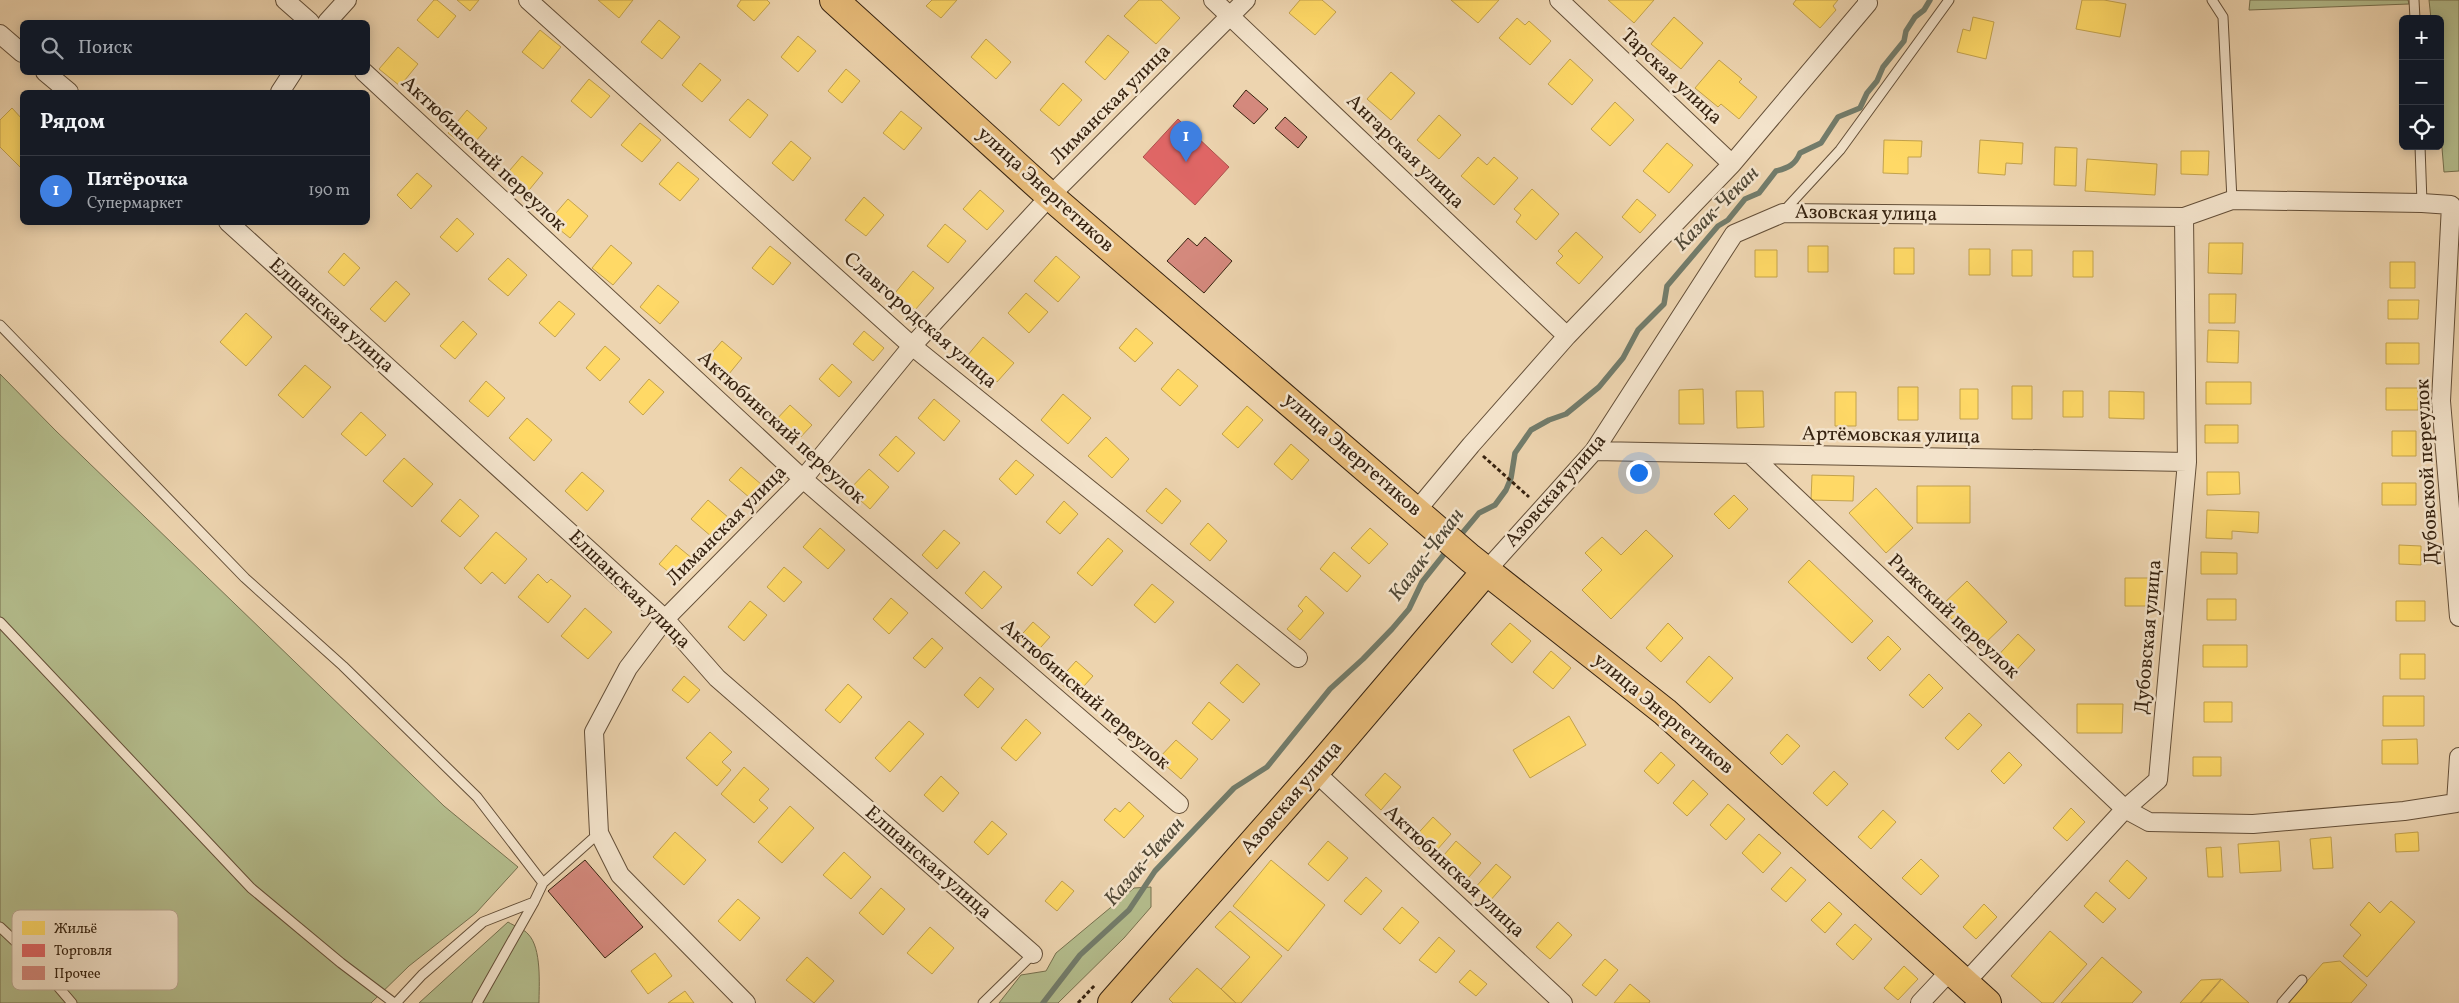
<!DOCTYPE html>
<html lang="ru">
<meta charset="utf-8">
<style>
body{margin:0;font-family:Vollkorn,serif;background:#20242c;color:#f1f3f6}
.controls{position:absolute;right:15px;top:15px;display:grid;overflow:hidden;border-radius:8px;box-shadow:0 2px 12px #0003}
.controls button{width:45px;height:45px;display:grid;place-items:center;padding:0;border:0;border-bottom:1px solid #363941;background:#171b24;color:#f1f3f6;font:25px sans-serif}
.you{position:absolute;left:1638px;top:472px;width:18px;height:18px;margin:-12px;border:4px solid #fff;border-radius:50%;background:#1a73e8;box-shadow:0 0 0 8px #1a73e833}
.badge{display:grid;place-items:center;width:32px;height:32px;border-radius:50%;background:#c59692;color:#fff;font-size:16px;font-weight:700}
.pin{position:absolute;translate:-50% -41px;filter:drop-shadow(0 1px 2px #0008)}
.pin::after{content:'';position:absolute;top:26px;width:18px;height:15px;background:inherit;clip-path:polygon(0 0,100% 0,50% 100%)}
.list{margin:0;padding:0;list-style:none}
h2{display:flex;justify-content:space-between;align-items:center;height:65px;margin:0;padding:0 20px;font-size:21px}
h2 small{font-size:16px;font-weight:400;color:#9ea1a6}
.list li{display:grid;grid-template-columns:32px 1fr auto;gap:15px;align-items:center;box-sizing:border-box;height:70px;padding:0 20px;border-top:1px solid #363941}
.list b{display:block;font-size:19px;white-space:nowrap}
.list p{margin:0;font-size:16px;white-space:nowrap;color:#9ea1a6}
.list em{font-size:16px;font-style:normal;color:#9ea1a6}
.icon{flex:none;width:28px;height:28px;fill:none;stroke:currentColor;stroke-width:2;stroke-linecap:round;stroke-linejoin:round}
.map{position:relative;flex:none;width:2459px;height:1003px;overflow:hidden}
.search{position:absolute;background:#171b24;box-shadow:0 2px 12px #0003;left:20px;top:20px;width:350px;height:55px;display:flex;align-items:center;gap:12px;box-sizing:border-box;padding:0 18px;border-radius:8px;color:#9ea1a6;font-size:19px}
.panel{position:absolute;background:#171b24;box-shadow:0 2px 12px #0003;left:20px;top:90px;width:350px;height:135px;border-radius:8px}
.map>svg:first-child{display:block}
.green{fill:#b4bd8d;stroke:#76704e}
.homes{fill:#ffd966;stroke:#c3a24c}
.shops{fill:#e06666;stroke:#ad524c}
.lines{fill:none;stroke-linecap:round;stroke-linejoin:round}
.stream{stroke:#727c6b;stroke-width:5.5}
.building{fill:#d4897d;stroke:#372310}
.service-casing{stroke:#644f38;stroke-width:11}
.minor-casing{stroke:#644f38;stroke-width:20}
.primary-casing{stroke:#372310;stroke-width:30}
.path{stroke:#372310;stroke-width:3;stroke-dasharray:4 2.5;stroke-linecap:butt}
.service{stroke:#f3e3cb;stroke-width:9}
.minor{stroke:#f3e3cb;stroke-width:18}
.primary{stroke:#e6ba78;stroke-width:28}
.labels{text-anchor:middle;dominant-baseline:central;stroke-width:5;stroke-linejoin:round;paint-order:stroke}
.street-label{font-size:20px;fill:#372310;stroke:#f3e3cb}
.water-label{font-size:21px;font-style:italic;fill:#504836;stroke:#f3e3cb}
.key{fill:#f3e3cb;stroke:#bba993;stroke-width:1}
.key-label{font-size:14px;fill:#372310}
</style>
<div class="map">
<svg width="2459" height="1003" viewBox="0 0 2459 1003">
<rect width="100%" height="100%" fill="#edd4af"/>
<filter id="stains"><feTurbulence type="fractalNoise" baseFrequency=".004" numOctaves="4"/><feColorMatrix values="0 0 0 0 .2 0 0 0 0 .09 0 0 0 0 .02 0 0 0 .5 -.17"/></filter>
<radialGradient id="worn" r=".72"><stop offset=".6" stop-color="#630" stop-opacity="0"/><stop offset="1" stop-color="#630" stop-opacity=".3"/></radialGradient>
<path class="green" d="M2250 0H2408L2409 4 2249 10Z
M2429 0H2459V171L2444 172 2440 124V19H2431Z
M0 374 56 431 444 806 518 867 476 913 409 966 371 1003H0Z
M1151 887V907L1124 938 1058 1003H999L1021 975 1046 971 1056 953 1134 888Z
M508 922C514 926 524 929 528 934 542 948 539 985 539 1003H419Z"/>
<path class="homes" d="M434 0H437L456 16 438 38 417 20Z
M457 0H479L470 11Z
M598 0H633L619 18Z
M741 0H767L770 3 754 21 737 6Z
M932 0H957L941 18 926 6Z
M1139 0H1161L1180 18 1156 44 1124 16Z
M1300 0H1322L1336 12 1315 35 1289 13Z
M1451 0H1499L1478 23Z
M1608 0H1654L1634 23Z
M1796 0H1838L1833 6 1836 10 1820 28 1793 4Z
M2082 0H2104L2126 4 2120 37 2076 29Z
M1674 17 1703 43 1681 69 1651 44Z
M1973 17 1994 22 1986 59 1957 52 1963 29 1970 31Z
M1517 18 1525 25 1529 21 1551 41 1530 65 1499 38Z
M659 20 680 37 662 59 641 42Z
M540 30 561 47 543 69 522 52Z
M1108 35 1129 52 1105 80 1085 62Z
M798 36 816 51 798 72 781 57Z
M986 39 1011 62 996 79 971 57Z
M398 47 418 64 400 86 379 69Z
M1570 59 1593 80 1572 105 1548 84Z
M1719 60 1742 79 1739 82 1757 97 1739 119 1721 104 1718 107 1695 88Z
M700 63 721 80 702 102 682 85Z
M846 69 860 81 842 103 828 91Z
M1391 72 1415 93 1391 120 1367 99Z
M589 79 610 96 591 118 571 101Z
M1063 83 1082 100 1059 126 1040 110Z
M748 99 768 115 750 138 729 120Z
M1615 102 1634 120 1610 146 1591 129Z
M12 108 22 119V169L0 147V120Z
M467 110 487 128 469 149 448 133Z
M901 111 922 128 904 150 883 133Z
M1439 115 1461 135 1439 159 1417 140Z
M640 123 661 140 642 162 621 145Z
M1884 140 1922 141 1921 157H1908V174L1883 173Z
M1980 140 2023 143 2022 164 2006 163 2005 175 1978 173Z
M791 141 811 158 793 181 772 163Z
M1667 143 1693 165 1669 193 1643 171Z
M2055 147 2077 148 2076 186 2054 185Z
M2181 151H2209L2208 175 2181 174Z
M522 156 543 173 525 195 504 177Z
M1478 157 1487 165 1494 157 1518 178 1494 205 1461 176Z
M2087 159 2157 164 2155 195 2085 191Z
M678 162 699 179 680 201 659 184Z
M417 173 432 186 411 209 397 195Z
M1532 189 1559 214 1536 240 1516 222 1521 215 1514 209Z
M980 190 1004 211 987 230 963 209Z
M864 197 884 215 866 236 845 220Z
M568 199 588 216 570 238 549 221Z
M1637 199 1656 215 1640 233 1622 217Z
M457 218 474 234 457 252 440 237Z
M945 224 966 241 948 263 927 246Z
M1576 232 1603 257 1579 284 1556 263 1563 256 1558 251Z
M2209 243H2243L2242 274 2208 273Z
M611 245 632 263 613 285 592 268Z
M770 246 791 263 773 285 752 268Z
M1808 246H1828V272H1808Z
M1894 248H1914V274H1894Z
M1969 249H1990V275H1969Z
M1755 250H1777V277H1755Z
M2012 250H2032V276H2012Z
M2073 251H2093V277H2073Z
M344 253 360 268 344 286 328 272Z
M1056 256 1080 277 1058 302 1034 281Z
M508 258 527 275 508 296 488 279Z
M2390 262H2415V288H2390Z
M913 271 934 288 915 310 895 293Z
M396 281 410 294 385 322 370 309Z
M658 285 679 302 660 324 640 307Z
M1026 293 1048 312 1029 333 1008 313Z
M2209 294H2236L2235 323H2209Z
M2388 300H2419L2418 319H2388Z
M559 301 575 314 555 337 539 323Z
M246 313 272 337 246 366 220 342Z
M463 321 477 334 455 359 440 346Z
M1136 328 1153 343 1135 362 1119 348Z
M2208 330 2239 331 2238 363 2207 362Z
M864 331 884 348 873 361 853 344Z
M983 337 1014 363 997 382 967 356Z
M722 341 742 358 724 380 703 363Z
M2386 343H2419V364H2386Z
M605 346 620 359 600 381 586 368Z
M832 364 852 382 839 397 819 379Z
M305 365 331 387 303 418 278 395Z
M1178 369 1198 386 1180 406 1161 389Z
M649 379 664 392 643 415 629 402Z
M486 381 505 398 488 417 469 401Z
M2206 382H2251V404H2206Z
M2012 386H2032V419H2012Z
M1898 387H1918V420H1898Z
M2386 388H2418V410H2386Z
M1703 389 1704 424H1679V390Z
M1960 389H1978V419H1960Z
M1736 391H1763L1764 427 1737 428Z
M2063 391H2083V417H2063Z
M2109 391 2144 392V419L2109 418Z
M1835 392H1856V426H1835Z
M1063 394 1091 418 1068 444 1041 420Z
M934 399 960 421 944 441 918 418Z
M790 405 812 425 796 442 774 422Z
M1247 406 1263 420 1238 448 1222 434Z
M361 412 386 435 366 456 341 434Z
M527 418 552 440 534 461 509 438Z
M2205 425H2238V443H2205Z
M2392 431H2416V456H2392Z
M896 436 915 453 898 472 879 455Z
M1106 437 1129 459 1112 478 1088 456Z
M1291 444 1309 460 1292 480 1274 464Z
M404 458 433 484 412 507 383 481Z
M1016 460 1034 475 1016 495 999 479Z
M741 467 762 485 750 498 729 480Z
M869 469 889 487 870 509 849 490Z
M582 472 604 491 587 511 565 491Z
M2207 472H2239L2240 494 2207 495Z
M1812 475 1854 476 1853 501 1811 500Z
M2382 483H2416V505H2382Z
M1917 486H1970V523H1917Z
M1166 488 1181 501 1162 524 1146 511Z
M1876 488 1913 528 1886 553 1849 513Z
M1734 495 1748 509 1729 529 1714 514Z
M460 499 479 516 460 537 441 521Z
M708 500 729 518 712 537 691 519Z
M1064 501 1078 514 1060 534 1046 522Z
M2207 510 2259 512 2258 533 2232 531V539L2206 538Z
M1208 523 1227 541 1210 561 1190 544Z
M820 528 845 550 828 569 803 547Z
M1370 528 1388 544 1369 564 1351 548Z
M944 530 960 543 937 569 922 555Z
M1646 530 1673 556 1611 619 1582 590 1602 570 1585 553 1602 537 1621 555Z
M496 532 527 559 505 584 492 572 481 584 464 568Z
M1108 538 1123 551 1092 586 1077 573Z
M676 545 693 559 676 578 659 564Z
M2399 545 2421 546V565L2399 564Z
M1334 552 1361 576 1347 592 1320 569Z
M2201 552 2237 553V574H2201Z
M1809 560 1873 621 1852 643 1788 582Z
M784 567 802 582 784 602 767 587Z
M984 571 1002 587 982 609 965 593Z
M538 574 547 583 551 579 571 596 548 623 518 597Z
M2125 578H2157V606H2125Z
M1967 581 2007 622 1980 648 1940 607Z
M1152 584 1174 602 1155 623 1134 605Z
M1306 596 1324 613 1300 640 1287 629 1303 611 1298 606Z
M891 598 908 613 889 634 873 619Z
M2207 599H2236V620H2207Z
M750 601 767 615 744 641 728 627Z
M2396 601H2425V621H2396Z
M585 608 612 632 588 659 561 636Z
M1033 622 1050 637 1032 657 1015 642Z
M1510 623 1531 641 1512 663 1491 644Z
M1668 623 1683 638 1661 662 1646 648Z
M2018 634 2035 650 2009 678 1992 662Z
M1888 636 1901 649 1880 671 1867 658Z
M932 638 943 648 925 668 913 658Z
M2203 645H2247V667H2203Z
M1551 651 1571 668 1553 689 1533 672Z
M2400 654H2425V679H2400Z
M1709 656 1733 678 1710 703 1686 682Z
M1076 661 1093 676 1075 696 1058 681Z
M1237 664 1260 684 1243 703 1220 683Z
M1929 674 1943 688 1923 708 1909 695Z
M684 676 700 690 688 703 672 690Z
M980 677 994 689 978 708 964 695Z
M848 684 862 697 840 723 825 710Z
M2383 696H2424V726H2383Z
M1209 702 1230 720 1212 740 1192 723Z
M2204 702H2232V722H2204Z
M2077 704H2123L2122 733H2077Z
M1969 713 1982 725 1958 750 1945 738Z
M1569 716 1586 745 1530 778 1513 750Z
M1026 719 1041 733 1016 761 1001 748Z
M909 721 924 734 890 772 875 758Z
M710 732 732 752 722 762 731 770 717 786 686 758Z
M1787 734 1800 746 1782 765 1770 753Z
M2417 739 2418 764H2382V740Z
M1176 740 1198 759 1181 779 1158 759Z
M1661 752 1675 765 1658 784 1644 771Z
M2009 752 2022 765 2004 784 1991 771Z
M2193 757H2221V776H2193Z
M744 767 769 789 759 800 768 808 754 823 721 794Z
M1834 771 1848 784 1827 806 1813 793Z
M1385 773 1401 787 1381 810 1365 795Z
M941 776 959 793 943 812 924 795Z
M1693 780 1708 794 1687 816 1673 803Z
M1129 802 1144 816 1124 838 1104 820 1115 808 1120 812Z
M1728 804 1745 819 1726 840 1710 825Z
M790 806 814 828 782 863 758 842Z
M2071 808 2085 822 2067 841 2053 828Z
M1883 810 1896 822 1871 849 1858 837Z
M1433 817 1451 834 1430 858 1411 841Z
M992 821 1007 834 988 855 974 842Z
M675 832 706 860 684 885 653 857Z
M2418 832 2419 851 2396 852 2395 834Z
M1759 834 1781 853 1763 873 1742 853Z
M2331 837 2333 868 2313 869 2310 839Z
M1328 841 1348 858 1328 881 1308 864Z
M1456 841 1481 863 1463 884 1438 862Z
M2279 841 2281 871 2240 873 2238 844Z
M2221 847 2223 877H2208L2206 848Z
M844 852 871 877 851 899 823 875Z
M1921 859 1939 876 1921 895 1902 878Z
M1271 860 1325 905 1288 951 1233 906Z
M2127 860 2147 878 2129 899 2109 881Z
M1496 864 1511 877 1489 902 1474 889Z
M1791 867 1806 880 1786 902 1771 889Z
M1366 877 1382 891 1361 915 1344 901Z
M1062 881 1074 891 1057 911 1045 901Z
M881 888 905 909 883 935 859 913Z
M2096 892 2116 909 2103 923 2084 906Z
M738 899 760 918 740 941 718 921Z
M2391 901 2415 922 2367 977 2343 956 2361 935 2350 925 2369 902 2380 913Z
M1829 902 1842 914 1825 933 1811 920Z
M1984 904 1997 917 1976 939 1963 927Z
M1402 907 1419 922 1400 944 1383 929Z
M1230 911 1282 956 1241 1003H1236L1221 989 1250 957 1215 927Z
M1558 922 1572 935 1550 959 1536 947Z
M1855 924 1872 939 1853 960 1836 944Z
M930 927 954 948 932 974 907 953Z
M2050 931 2087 964 2053 1003H2042L2011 976Z
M1439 937 1455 951 1436 973 1419 960Z
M655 953 672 976 648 994 631 971Z
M807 957 834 981 814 1003 786 980Z
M2102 957 2142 992 2132 1003H2061Z
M1605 959 1618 970 1596 996 1582 985Z
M2340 961 2367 985 2351 1003H2288L2323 963Z
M1904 966 1918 979 1898 1000 1884 988Z
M1197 968 1221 989 1236 1003H1173L1169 999Z
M1470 970 1487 984 1476 996 1459 982Z
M2221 979 2200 1003H2180L2201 980Z
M2222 979 2249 1003H2201Z
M1630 984 1650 1001 1649 1003H1614Z
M685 991 694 1003H668Z"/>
<path class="shops" d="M1178 119 1229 167 1195 205 1143 157Z"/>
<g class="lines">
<path class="stream" d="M1459 537 1479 513 1495 505 1506 490 1511 478 1515 453 1531 430 1549 420 1566 414 1599 387 1623 358 1638 330 1664 304 1667 286 1718 226 1728 220 1745 199 1759 193 1776 171C1788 168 1795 165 1800 153L1821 143 1838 117 1860 108 1867 93 1877 81 1883 67 1904 41 1906 31 1915 17 1924 10 1930 0
M1043 1003 1080 955 1129 910 1155 871 1234 788 1267 767 1330 689 1363 659 1392 629 1409 609 1422 582 1449 548"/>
</g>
<path class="building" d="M1246 90 1268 109 1254 124 1233 106Z
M1285 117 1307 137 1298 148 1275 128Z
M1205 237 1232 261 1204 293 1167 261 1188 238 1197 246Z
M585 860 643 927 605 958 548 891Z"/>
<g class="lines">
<g class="service-casing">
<path id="service" d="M2212 0 2223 17 2232 200
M2414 0 2415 19
M2420 146 2422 203
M1783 212 1840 150 1949 0
M0 325 245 578 343 666 477 797 543 883
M0 622 251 888 341 963 394 1003
M0 927 37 962 72 1003
M396 1003 422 975 483 922 534 902 543 883 599 833
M477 1003 534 902
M983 1003 1033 954
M2282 1003 2302 980"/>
</g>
<g class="minor-casing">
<path id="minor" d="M285 0 310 22
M528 0 912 346 1298 658
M1213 0 1567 336
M1559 0 1732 164
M327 22 347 0
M0 34 22 53
M45 72 69 92
M364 72 803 479 1179 804
M280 92 293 72
M228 222 665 619 717 678 1033 954
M1594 451 2187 462
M1751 455 2125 809 2149 822 2253 824 2404 811 2456 803 2459 757
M1417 510 1471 445 1567 336 1732 164 1868 3 1867 0
M1486 571 1594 451 1734 234 1783 213 2184 217 2232 200 2422 203 2451 205 2441 401 2459 617
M1315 772 1563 1003
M1965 983 2125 809 2158 780 2187 462 2184 217
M746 1003 620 875 599 833 594 732 628 668 665 619 803 479 912 346 1050 196 1246 0
M1920 1003 1951 970"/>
</g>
<g class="primary-casing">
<path id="primary" d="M834 0 1050 196 1470 558 1665 712 1987 1003
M1112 1003 1315 772 1486 571"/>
</g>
<path class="path" d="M1483 456 1529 497
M1078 1003 1095 985"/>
<use href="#service" class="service"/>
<use href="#minor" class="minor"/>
<use href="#primary" class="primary"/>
</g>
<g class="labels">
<g class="street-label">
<text transform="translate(1671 77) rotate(43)">Тарская улица</text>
<text transform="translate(1111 105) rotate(-45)">Лиманская улица</text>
<text transform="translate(1405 152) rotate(44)">Ангарская улица</text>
<text transform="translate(483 154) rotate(43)">Актюбинский переулок</text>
<text transform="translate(1045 190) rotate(42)">улица Энергетиков</text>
<text transform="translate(1866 214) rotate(1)">Азовская улица</text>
<text transform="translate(331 316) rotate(42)">Елшанская улица</text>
<text transform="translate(920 321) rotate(41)">Славгородская улица</text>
<text transform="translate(781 428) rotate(42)">Актюбинский переулок</text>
<text transform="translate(1891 436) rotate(1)">Артёмовская улица</text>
<text transform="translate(1352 455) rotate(41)">улица Энергетиков</text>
<text transform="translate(2428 472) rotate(-93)">Дубовской переулок</text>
<text transform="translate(1556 491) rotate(-49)">Азовская улица</text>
<text transform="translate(727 526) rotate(-45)">Лиманская улица</text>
<text transform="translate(629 590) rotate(44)">Елшанская улица</text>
<text transform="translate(1953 617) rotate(43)">Рижский переулок</text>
<text transform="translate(2149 637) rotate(-85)">Дубовская улица</text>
<text transform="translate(1085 695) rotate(41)">Актюбинский переулок</text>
<text transform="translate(1663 714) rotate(40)">улица Энергетиков</text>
<text transform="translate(1292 798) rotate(-49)">Азовская улица</text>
<text transform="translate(928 863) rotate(41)">Елшанская улица</text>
<text transform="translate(1454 872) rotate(43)">Актюбинская улица</text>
</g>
<g class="water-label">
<text transform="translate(1717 209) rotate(-45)">Казак-Чекан</text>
<text transform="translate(1427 555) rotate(-53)">Казак-Чекан</text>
<text transform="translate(1145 862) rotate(-49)">Казак-Чекан</text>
</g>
</g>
<rect x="12" y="910" width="166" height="80" rx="8" class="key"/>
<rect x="22" y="921" width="23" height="14" fill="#ffd966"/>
<rect x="22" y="944" width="23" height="13" fill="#e06666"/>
<rect x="22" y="966" width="23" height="14" fill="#d4897d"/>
<g class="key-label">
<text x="54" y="933">Жильё</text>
<text x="54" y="955">Торговля</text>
<text x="54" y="978">Прочее</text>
</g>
<rect width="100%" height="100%" filter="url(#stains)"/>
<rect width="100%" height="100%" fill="url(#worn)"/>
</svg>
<div class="controls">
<button>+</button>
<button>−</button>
<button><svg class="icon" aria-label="locate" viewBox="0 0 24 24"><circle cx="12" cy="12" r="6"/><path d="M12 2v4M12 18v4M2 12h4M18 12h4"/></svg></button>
</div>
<div class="you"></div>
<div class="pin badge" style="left:1186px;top:162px;background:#3f7fe0">1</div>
<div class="search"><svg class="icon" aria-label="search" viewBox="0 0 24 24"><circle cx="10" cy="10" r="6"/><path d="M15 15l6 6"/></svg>Поиск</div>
<section class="panel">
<h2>Рядом<small></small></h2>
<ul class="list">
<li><span class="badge" style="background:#3f7fe0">1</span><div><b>Пятёрочка</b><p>Супермаркет</p></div><em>190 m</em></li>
</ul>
</section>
</div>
